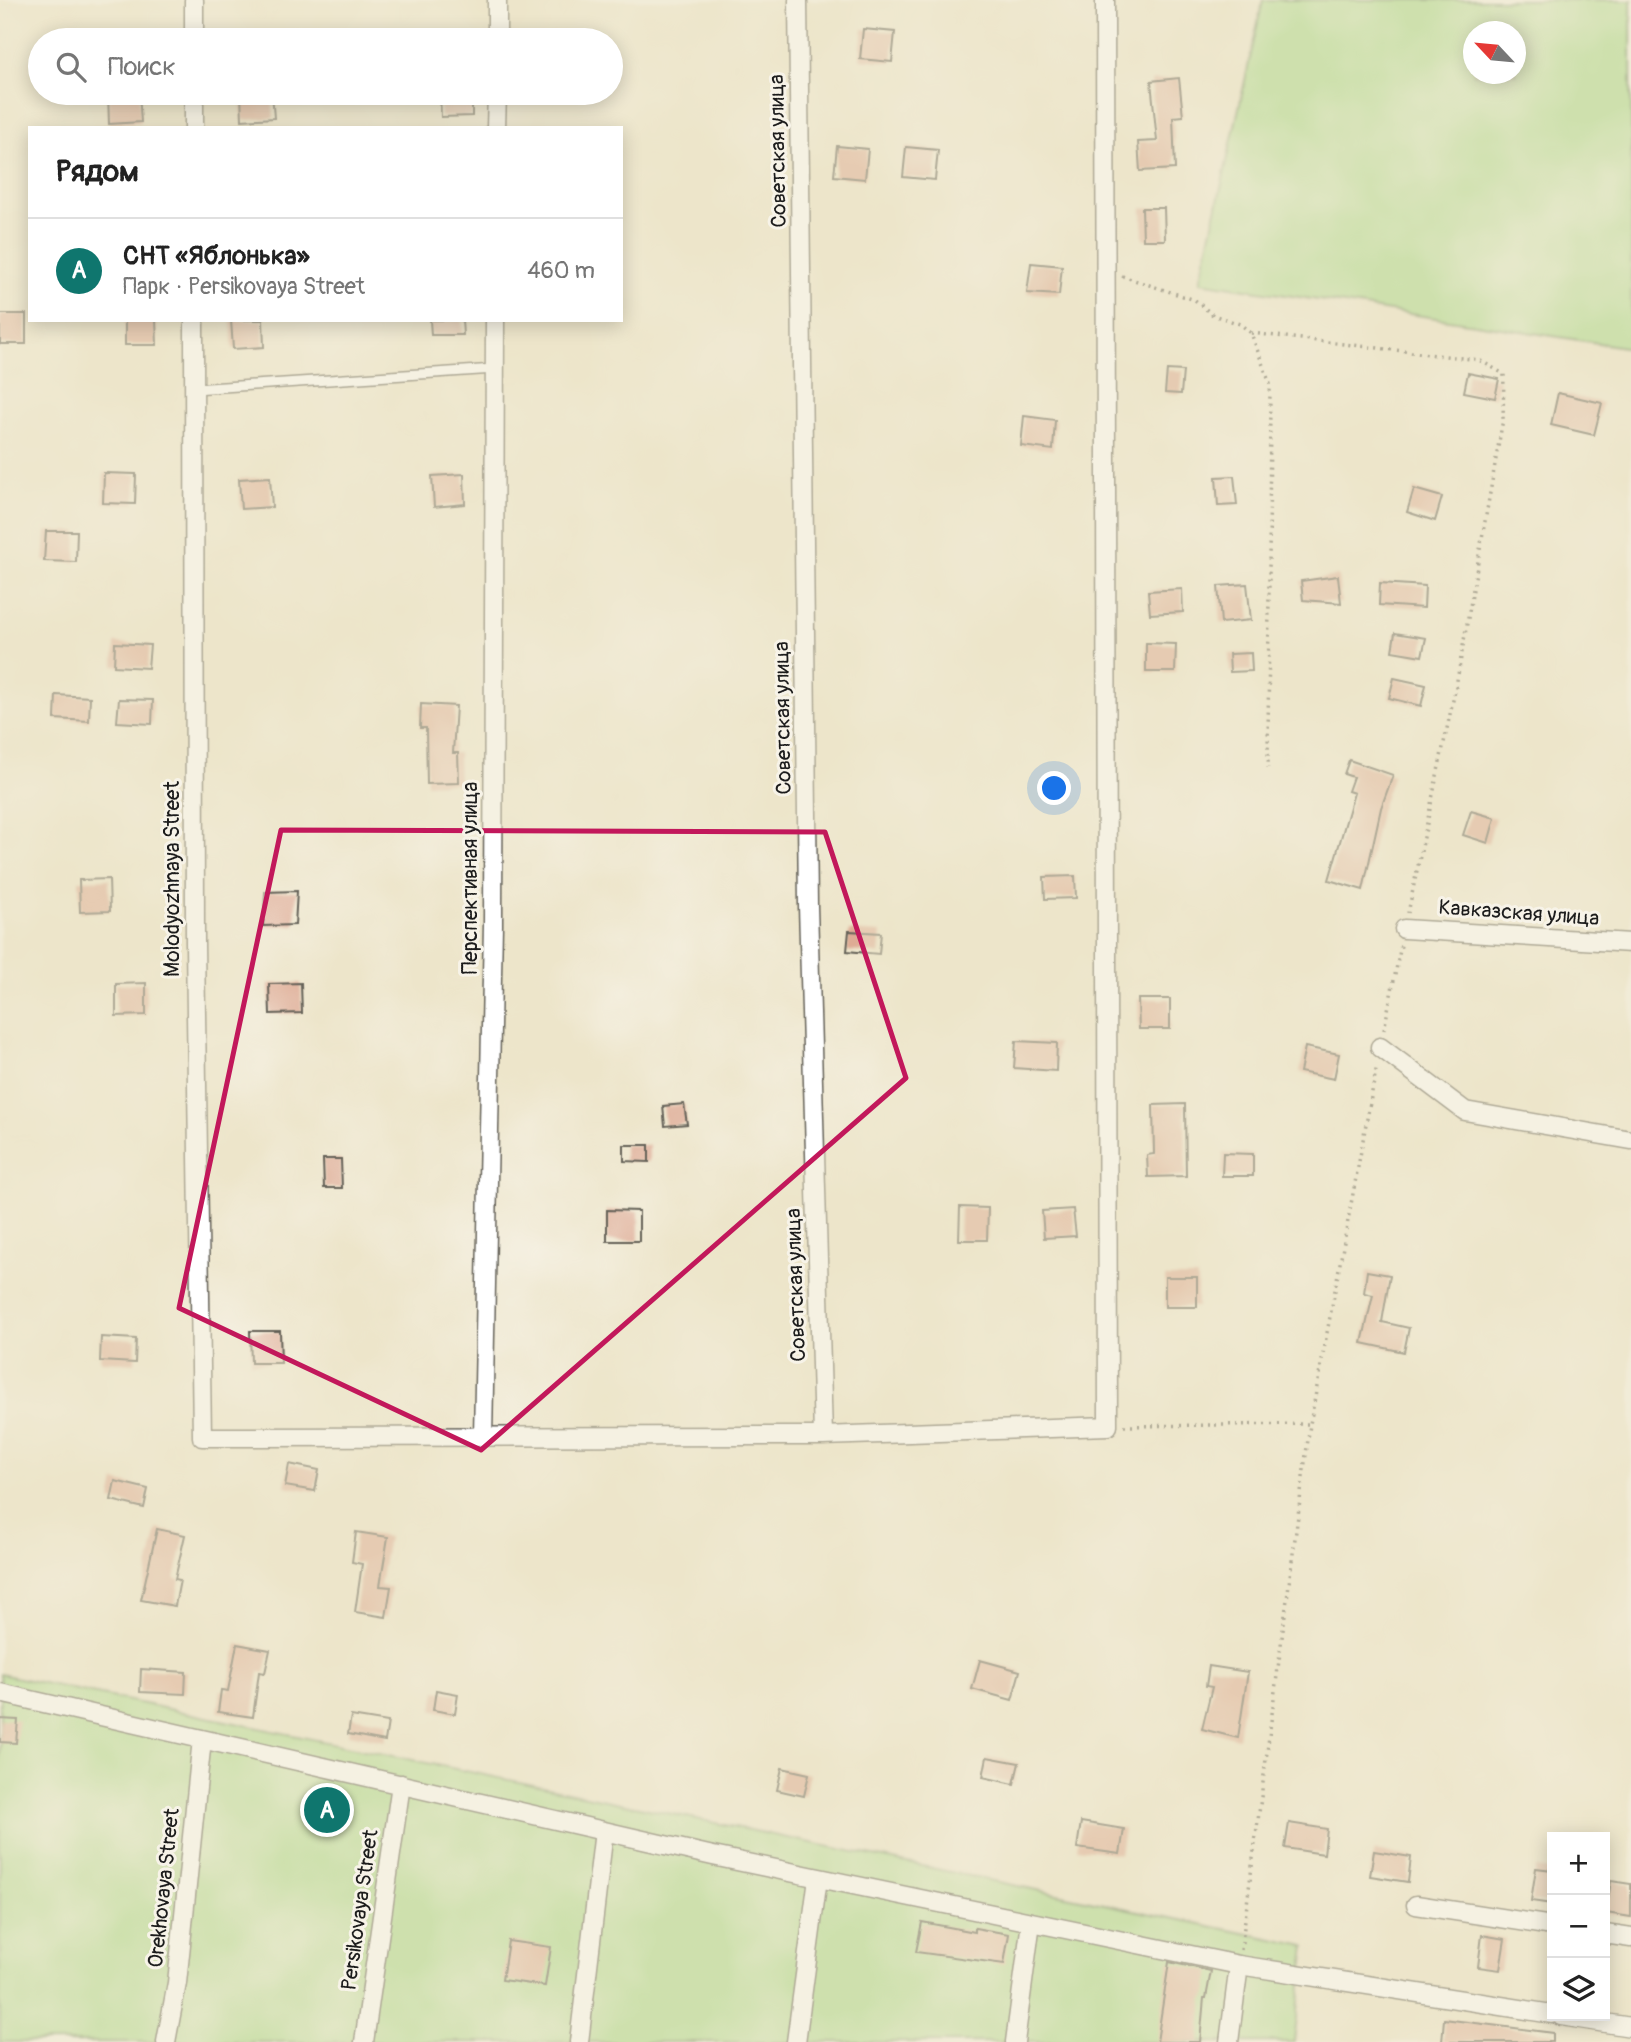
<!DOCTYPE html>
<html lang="ru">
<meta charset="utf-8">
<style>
body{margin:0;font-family:Pangolin,sans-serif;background:#f6f6f6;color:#222}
.controls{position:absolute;right:21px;bottom:21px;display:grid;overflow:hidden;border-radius:0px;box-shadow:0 4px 18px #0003}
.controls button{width:63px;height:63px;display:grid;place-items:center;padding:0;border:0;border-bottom:2px solid #e0e0e0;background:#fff;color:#222;font:35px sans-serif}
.compass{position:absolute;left:1463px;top:21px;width:63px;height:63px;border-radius:50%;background:#fff;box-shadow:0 4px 18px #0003;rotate:296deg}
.you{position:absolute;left:1055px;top:789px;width:24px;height:24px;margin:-18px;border:5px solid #fff;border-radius:50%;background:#1a73e8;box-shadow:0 0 0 10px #1a73e833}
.badge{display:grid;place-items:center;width:46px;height:46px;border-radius:50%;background:#0f766e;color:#fff;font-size:23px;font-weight:700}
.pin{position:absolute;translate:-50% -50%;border:4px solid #fff;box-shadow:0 2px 7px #0006}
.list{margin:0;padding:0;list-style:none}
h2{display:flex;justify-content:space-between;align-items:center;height:91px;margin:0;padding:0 28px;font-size:30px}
h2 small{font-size:23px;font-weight:400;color:#767676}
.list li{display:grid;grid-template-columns:46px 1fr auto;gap:21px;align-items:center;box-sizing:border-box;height:105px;padding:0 28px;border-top:2px solid #e0e0e0}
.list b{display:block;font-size:26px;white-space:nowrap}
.list p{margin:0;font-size:23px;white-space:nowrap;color:#767676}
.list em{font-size:23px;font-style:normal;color:#767676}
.icon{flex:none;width:38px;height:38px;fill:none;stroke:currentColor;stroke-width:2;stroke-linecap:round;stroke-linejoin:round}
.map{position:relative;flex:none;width:1631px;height:2042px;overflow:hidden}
.search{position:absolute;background:#fff;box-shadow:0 4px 18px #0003;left:28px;top:28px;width:595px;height:77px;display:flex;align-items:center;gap:18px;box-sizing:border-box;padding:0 24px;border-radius:38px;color:#767676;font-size:26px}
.panel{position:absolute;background:#fff;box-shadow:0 4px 18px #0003;left:28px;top:126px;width:595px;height:196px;border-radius:0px}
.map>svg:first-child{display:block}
.green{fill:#a8da8a;stroke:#627b53;stroke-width:2;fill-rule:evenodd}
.building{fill:#deab94}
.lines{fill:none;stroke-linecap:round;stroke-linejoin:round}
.service-casing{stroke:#656259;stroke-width:12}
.minor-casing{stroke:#656259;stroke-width:21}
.path{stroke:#656259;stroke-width:3.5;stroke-dasharray:2 5;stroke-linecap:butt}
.service{stroke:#fff;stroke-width:9}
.minor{stroke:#fff;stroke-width:18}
.marked{fill:none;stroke:#c2185b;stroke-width:5;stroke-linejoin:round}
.labels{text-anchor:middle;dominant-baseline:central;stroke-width:6;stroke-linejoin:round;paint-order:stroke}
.street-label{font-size:21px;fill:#1c1c1c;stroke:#f7f3e8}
</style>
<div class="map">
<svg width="1631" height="2042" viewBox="0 0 1631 2042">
<rect width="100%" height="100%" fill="#f7f3e8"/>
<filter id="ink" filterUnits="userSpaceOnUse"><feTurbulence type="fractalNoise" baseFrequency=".0143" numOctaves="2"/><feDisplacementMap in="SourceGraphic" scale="14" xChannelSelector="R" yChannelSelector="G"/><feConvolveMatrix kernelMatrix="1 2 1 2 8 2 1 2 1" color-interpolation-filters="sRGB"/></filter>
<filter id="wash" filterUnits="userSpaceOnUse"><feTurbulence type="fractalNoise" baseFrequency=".00686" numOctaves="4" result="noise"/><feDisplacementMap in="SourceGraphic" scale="28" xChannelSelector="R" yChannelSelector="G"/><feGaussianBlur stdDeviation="1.57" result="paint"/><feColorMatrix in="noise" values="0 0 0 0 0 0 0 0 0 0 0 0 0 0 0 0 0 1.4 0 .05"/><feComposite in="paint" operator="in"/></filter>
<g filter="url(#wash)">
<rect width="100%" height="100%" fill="#ede5ca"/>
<path class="green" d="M1263 0H1631V348L1200 282ZM1474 32H1516V74H1474Z
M0 1674 1306 1946 1294 2042H0Z"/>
<g id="blocks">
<path class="building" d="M863 29 895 32 892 62 860 59Z
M1179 78 1183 116 1173 117 1175 169 1140 171 1138 142 1157 141 1151 81Z
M108 93H139L141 122 109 124Z
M241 93H272L274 118 242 120Z
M440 93H472V116L441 117Z
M837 146 868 149 865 179 834 176Z
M906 147 938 150 935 180 903 177Z
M1142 208H1164L1165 240H1143Z
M1031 263 1062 266 1059 295 1027 293Z
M0 314H26V344H0Z
M125 320H156L157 345H125Z
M231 320H263L264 347 233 349Z
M430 320H462L463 335H431Z
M1167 370 1183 371 1181 394 1165 393Z
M1468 373 1499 379 1495 398 1464 392Z
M1558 393 1602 403 1594 435 1551 425Z
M1024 416 1055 420 1053 450 1021 446Z
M104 473 136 474 135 504 103 503Z
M464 474 465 504 434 507 432 476Z
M1234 476 1237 505 1218 506 1216 477Z
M270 477 272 507 241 509 239 479Z
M1414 489 1442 497 1435 521 1407 512Z
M46 531H77L76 562 44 561Z
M1338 576 1341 603 1303 600 1301 581Z
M1380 583 1425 586 1424 608 1379 605Z
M1247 584 1251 620 1221 623 1218 586Z
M1182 589 1183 612 1150 614 1148 591Z
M1395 633 1426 638 1422 656 1392 651Z
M115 643 150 645 148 668 114 666Z
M1146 643 1176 644 1175 672H1146Z
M1251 653 1252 671 1230 672 1229 654Z
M1394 678 1426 685 1421 706 1389 698Z
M56 695 90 697 89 721 55 719Z
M119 699 153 700 152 724 117 722Z
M421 704 456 706 453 753H458L459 783 427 784 426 728H420Z
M1349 760 1393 775 1381 808 1363 890 1329 880 1354 793 1348 791 1353 777 1344 774Z
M1471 811 1495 818 1488 843 1463 835Z
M1075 876 1076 898 1045 899 1044 877Z
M109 879 110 911 80 912 79 880Z
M297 891 295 925 263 926 265 892Z
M849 931 881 933 879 954 847 951Z
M146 983V1015L116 1016V984Z
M301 983 302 1013 270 1014 269 984Z
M1138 999H1170V1029H1139Z
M1016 1041 1057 1043 1056 1071 1014 1068Z
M1305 1047 1339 1054 1334 1079 1300 1072Z
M684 1104 687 1124 665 1126 663 1106Z
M1185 1104 1186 1176 1148 1177 1147 1155 1154 1154 1153 1105Z
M624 1145H649V1162L624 1161Z
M1223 1153 1253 1154V1176H1222Z
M323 1159H341L342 1188H324Z
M960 1207 988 1208 987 1240H959Z
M1073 1209 1076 1236 1044 1238 1042 1211Z
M607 1210 639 1211V1241H607Z
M1367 1271 1390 1275 1382 1322 1409 1328 1404 1352 1362 1343 1373 1295 1364 1293Z
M1165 1277H1197V1307H1165Z
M250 1331H280L281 1363H251Z
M101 1337 136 1339 135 1363 100 1361Z
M289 1464 319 1470 315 1491 285 1486Z
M115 1481 148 1489 144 1508 111 1500Z
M157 1529 185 1535 175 1579 180 1580 175 1606 141 1600Z
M356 1532 388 1537 380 1586 391 1587 386 1617 355 1612 362 1564 352 1562Z
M237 1644 270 1650 265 1673 259 1672 253 1717 218 1712 221 1690 228 1691Z
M980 1660 1020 1671 1012 1700 972 1689Z
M1209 1666 1248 1672 1238 1738 1202 1729 1212 1687 1206 1686Z
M141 1669 186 1672 185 1694 140 1692Z
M436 1690 458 1694 455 1714 433 1710Z
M351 1716 388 1722 385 1741 348 1734Z
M0 1719 18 1720 16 1743 0 1742Z
M987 1757 1019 1763 1014 1784 983 1777Z
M782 1768 809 1774 804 1796 777 1790Z
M1081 1822 1124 1829 1120 1854 1077 1848Z
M1289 1823 1327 1829 1324 1854 1285 1848Z
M1374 1851 1411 1857 1408 1882 1370 1876Z
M1536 1868 1552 1870V1904L1531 1901Z
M1611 1881 1631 1884V1917L1606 1913Z
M922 1922 975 1932V1928L1009 1934 1004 1964 916 1952Z
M1482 1935 1505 1939 1500 1970 1478 1967Z
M508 1941 551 1947 545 1986 502 1980Z
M1169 1962 1211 1971 1206 1998H1204L1200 2042H1157Z
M1444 2019 1553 2033V2042H1442Z"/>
</g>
</g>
<g filter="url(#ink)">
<use href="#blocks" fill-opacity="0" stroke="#656259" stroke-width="2"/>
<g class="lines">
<g class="service-casing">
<path id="service" d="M194 389 495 369"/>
</g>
<g class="minor-casing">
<path id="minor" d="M194 0V40
M798 0 808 906 823 1436
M497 40V0
M194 93V128
M496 128 497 93
M194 320 195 943 202 1437 823 1436 1108 1426 1105 0
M1404 929 1631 943
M1380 1047 1465 1111 1631 1140
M483 1437 493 925 495 320
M0 1693 713 1856 1239 1965 1552 2014
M1416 1905 1552 1926
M1605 1934 1631 1938
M1561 2016 1631 2027
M166 2042 177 1983 202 1739
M364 2042 401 1784
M579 2042 604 1831
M796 2042 818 1878
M1015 2042 1031 1922
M1229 2042 1239 1965"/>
</g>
<path class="path" d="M1122 276 1195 300 1213 315 1240 324 1251 333 1270 384 1268 768
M1251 333 1479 360 1504 374 1503 419 1456 686 1408 913
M1384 1030 1401 945
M1124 1426 1310 1424
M1241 1950 1310 1424 1377 1065"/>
<use href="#service" class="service"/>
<use href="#minor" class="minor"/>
</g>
</g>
<path d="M0 0H1631V2042H0ZM281 830 825 832 906 1078 481 1450 179 1308Z" fill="#ede5ca" fill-opacity=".55" fill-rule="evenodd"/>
<path class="marked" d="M281 830 825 832 906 1078 481 1450 179 1308Z"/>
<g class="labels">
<g class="street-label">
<text transform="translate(778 151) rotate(-91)">Советская улица</text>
<text transform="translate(783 718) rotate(-91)">Советская улица</text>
<text transform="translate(470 878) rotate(-90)">Перспективная улица</text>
<text transform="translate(172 879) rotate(-90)">Molodyozhnaya Street</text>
<text transform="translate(1519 913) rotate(4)">Кавказская улица</text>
<text transform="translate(796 1285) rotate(-92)">Советская улица</text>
<text transform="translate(164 1888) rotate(-84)">Orekhovaya Street</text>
<text transform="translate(360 1910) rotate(-82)">Persikovaya Street</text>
</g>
</g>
</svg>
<div class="controls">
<button>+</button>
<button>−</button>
<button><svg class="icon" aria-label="layers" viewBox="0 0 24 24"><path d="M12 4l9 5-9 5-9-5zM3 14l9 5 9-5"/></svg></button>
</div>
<svg class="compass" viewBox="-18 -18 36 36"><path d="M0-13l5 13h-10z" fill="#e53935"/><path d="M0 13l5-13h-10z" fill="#767676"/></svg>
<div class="you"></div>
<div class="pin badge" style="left:327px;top:1810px">A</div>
<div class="search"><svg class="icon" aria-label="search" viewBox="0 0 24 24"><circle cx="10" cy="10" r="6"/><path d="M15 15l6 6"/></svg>Поиск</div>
<section class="panel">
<h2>Рядом<small></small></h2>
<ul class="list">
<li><span class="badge">A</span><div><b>СНТ «Яблонька»</b><p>Парк · Persikovaya Street</p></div><em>460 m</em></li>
</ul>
</section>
</div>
